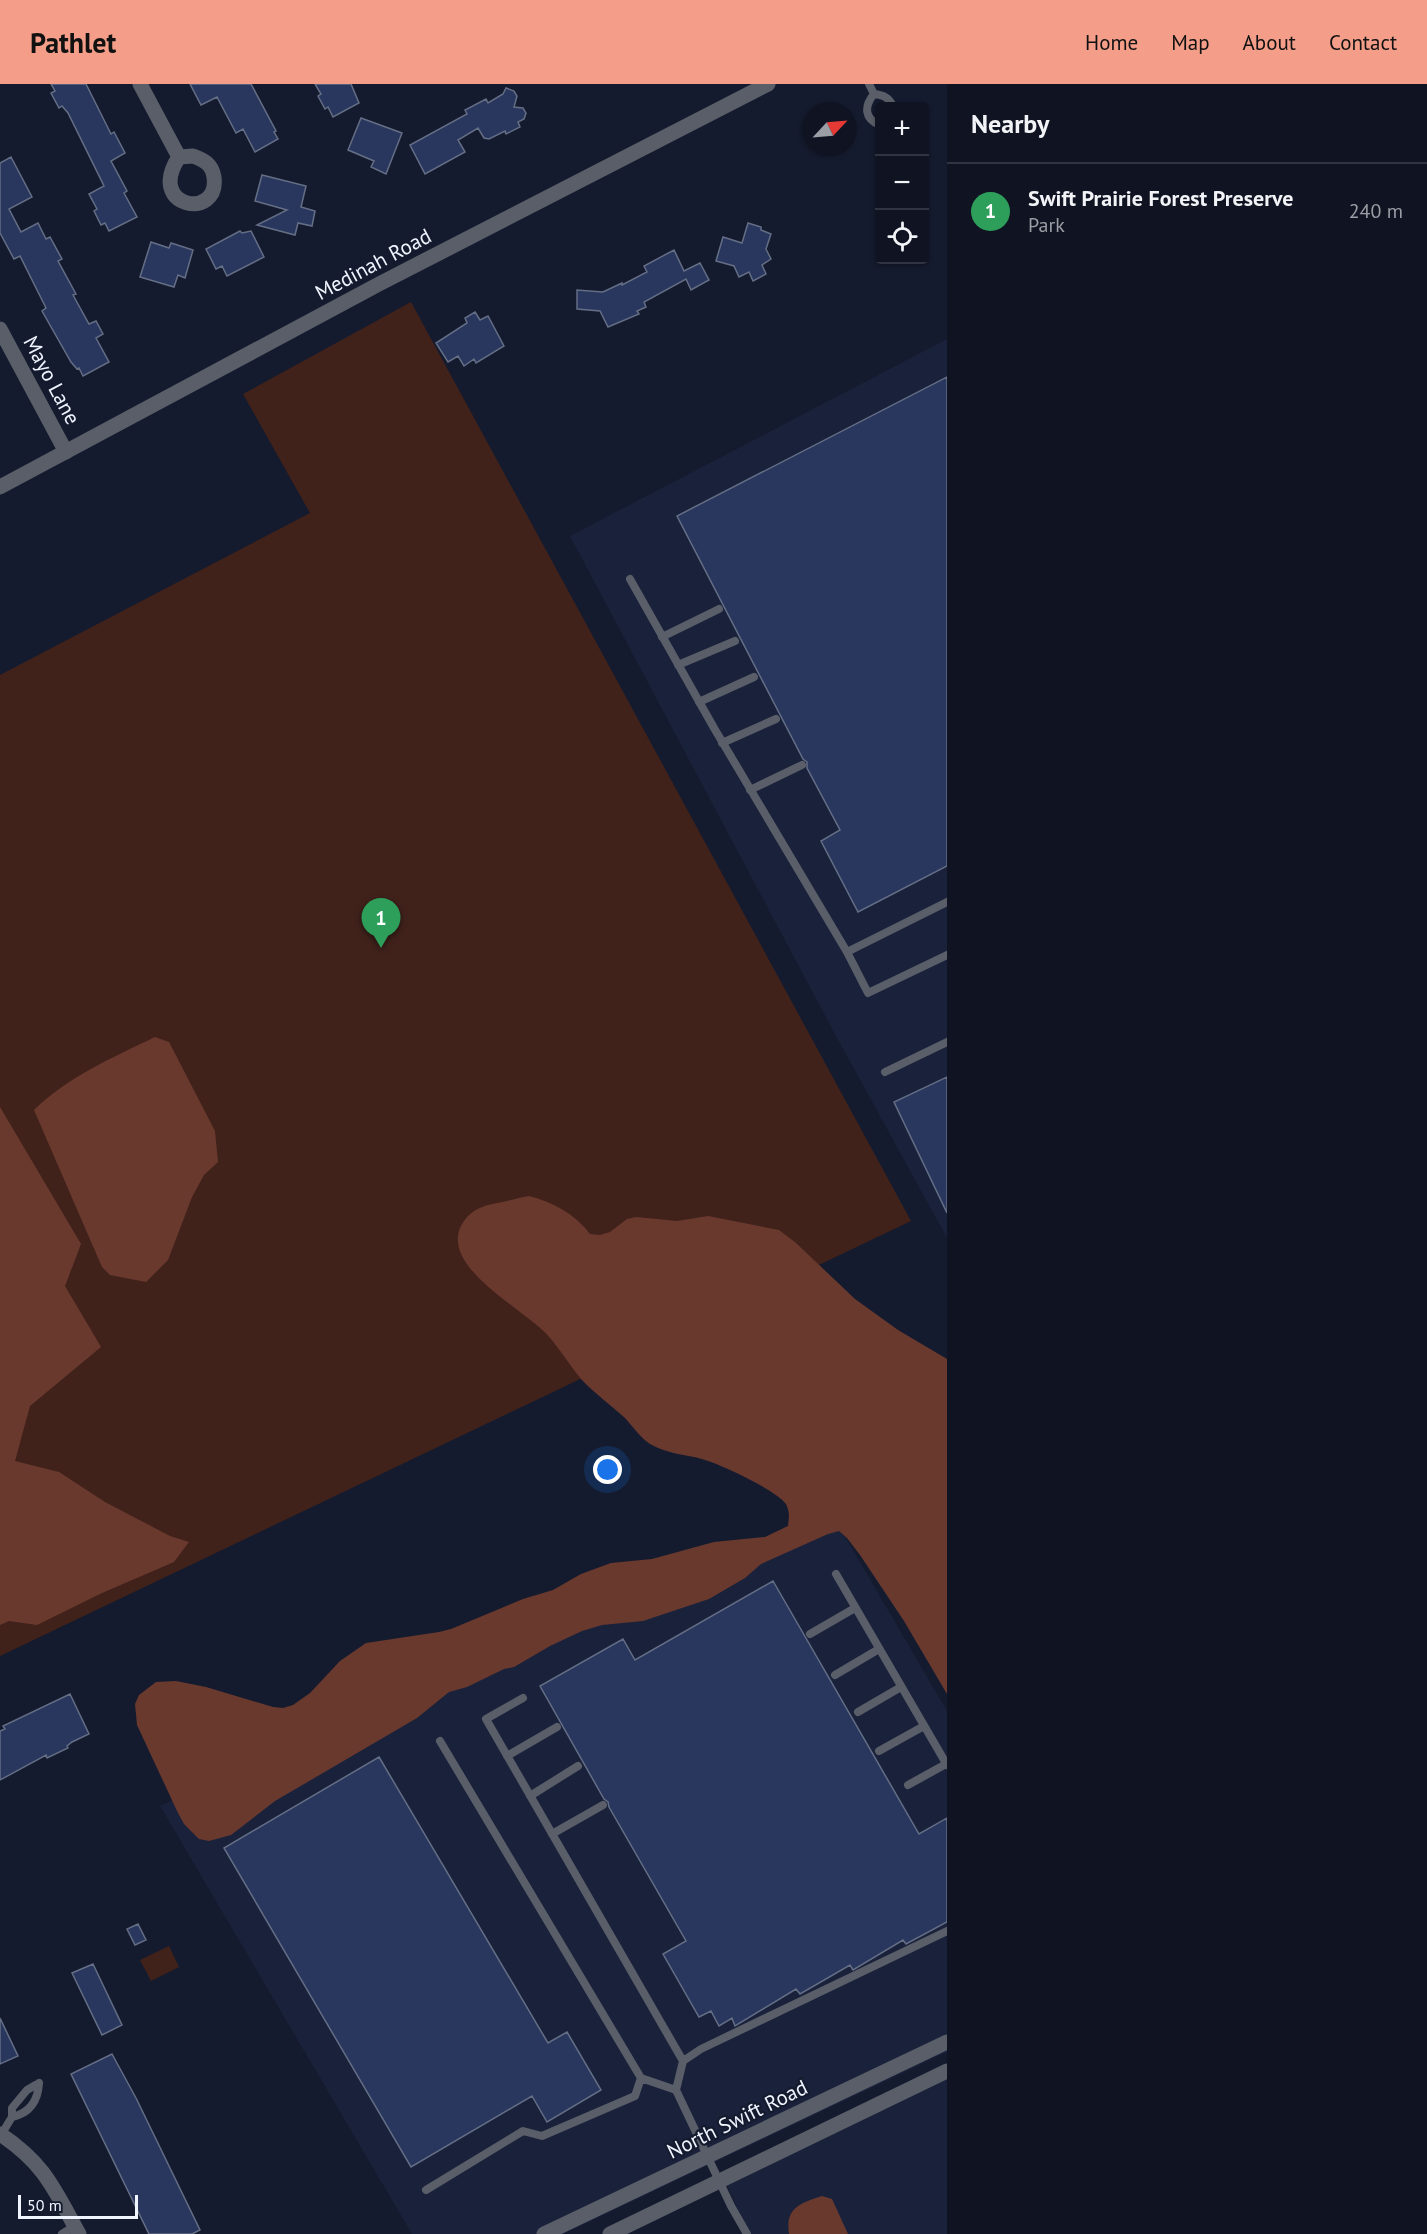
<!DOCTYPE html>
<meta charset="utf-8">
<style>
body{margin:0;font-family:"PT Sans",sans-serif;background:#191d2a;color:#f1f3f6}
.controls{position:absolute;right:18px;top:18px;display:grid;overflow:hidden;border-radius:6px;box-shadow:0 2px 4px #0004}
.controls button{width:54px;height:54px;display:grid;place-items:center;padding:0;border:0;border-bottom:2px solid #303340;background:#101422;color:#f1f3f6;font:30px sans-serif}
.compass{position:absolute;left:803px;top:18px;width:54px;height:54px;border-radius:50%;background:#101422;box-shadow:0 2px 4px #0004;rotate:64deg}
.scale{position:absolute;left:18px;bottom:15px;width:120px;box-sizing:border-box;padding-left:6px;border:3px solid #eff4ff;border-top:0;font-size:16px;line-height:21px;white-space:nowrap;color:#eff4ff;-webkit-text-stroke:4px #151b2e;paint-order:stroke}
.you{position:absolute;left:608px;top:1386px;width:21px;height:21px;margin:-15px;border:4px solid #fff;border-radius:50%;background:#1a73e8;box-shadow:0 0 0 9px #1a73e833}
.badge{display:grid;place-items:center;width:39px;height:39px;border-radius:50%;background:#f49e89;color:#fff;font-size:20px;font-weight:700}
.pin{position:absolute;translate:-50% -50px;filter:drop-shadow(0 2px 3px #0008)}
.pin::after{content:'';position:absolute;top:32px;width:21px;height:18px;background:inherit;clip-path:polygon(0 0,100% 0,50% 100%)}
.list{margin:0;padding:0;list-style:none}
h2{display:flex;justify-content:space-between;align-items:center;height:78px;margin:0;padding:0 24px;font-size:26px}
h2 small{font-size:20px;font-weight:400;color:#9c9ea5}
.list li{display:grid;grid-template-columns:39px 1fr auto;gap:18px;align-items:center;box-sizing:border-box;height:96px;padding:0 24px;border-top:2px solid #303340}
.list b{display:block;font-size:22px;white-space:nowrap}
.list p{margin:0;font-size:20px;white-space:nowrap;color:#9c9ea5}
.list em{font-size:20px;font-style:normal;color:#9c9ea5}
.icon{flex:none;width:33px;height:33px;fill:none;stroke:currentColor;stroke-width:2;stroke-linecap:round;stroke-linejoin:round}
.map{position:relative;flex:none;width:947px;height:2150px;overflow:hidden}
header{display:flex;align-items:center;gap:36px;box-sizing:border-box;height:84px;padding:0 30px;background:#f49e89;color:#111}
header strong{font-size:28px}
nav{display:flex;gap:33px;margin-inline-start:auto;font-size:21px}
main{display:flex}
aside{flex:1;background:#101422}
.map>svg:first-child{display:block}
.built{fill:#1a223b}
.green{fill:#40221b}
.water{fill:#6a392e}
.building{fill:#29375e;stroke:#646e85;stroke-width:1.5}
.lines{fill:none;stroke-linecap:round;stroke-linejoin:round}
.service{stroke:#595e68;stroke-width:8}
.minor{stroke:#595e68;stroke-width:15}
.tertiary{stroke:#595e68;stroke-width:15}
.labels{text-anchor:middle;dominant-baseline:central;stroke-width:4.5;stroke-linejoin:round;paint-order:stroke}
.street-label{font-size:21px;fill:#eff4ff;stroke:#151b2e}
</style>
<header>
<strong>Pathlet</strong>
<nav><a>Home</a><a>Map</a><a>About</a><a>Contact</a></nav>
</header>
<main>
<div class="map">
<svg width="947" height="2150" viewBox="0 0 947 2150">
<rect width="100%" height="100%" fill="#151b2e"/>
<path class="built" d="M947 255V1154L836 952 570 452Z
M833 1432 947 1627V1968L563 2150H412L160 1722Z
M947 1987V2150H749L723 2093Z"/>
<path class="green" d="M411 218 911 1137 0 1572V591L310 429 243 310Z
M169 1862 179 1883 151 1897 140 1876Z"/>
<path class="water" d="M155 953 169 958 215 1047 218 1078 204 1091 192 1113 168 1176 146 1198 110 1191 102 1183 34 1026C69 992 112 974 155 953Z
M0 1023 81 1160 65 1202 101 1263 30 1322 15 1377 59 1388 105 1418 170 1452 189 1458 174 1478 102 1509 37 1541 9 1537 0 1541Z
M529 1112C553 1118 575 1130 590 1150L600 1151 610 1148 627 1135 636 1133 677 1137 708 1132 779 1146 796 1159 855 1215 898 1246 947 1275V1610L904 1537 860 1471 847 1454 839 1447 828 1450 761 1480 745 1494 709 1515 643 1537 602 1541 582 1547 550 1562 514 1583 504 1585 467 1603 449 1608 417 1634 275 1717 231 1751 209 1757 199 1755 184 1740 178 1729 137 1641 135 1620 139 1611 156 1598 176 1597 206 1603 273 1623 283 1624 293 1621 310 1609 340 1577 366 1559 439 1548 451 1545 523 1515 553 1506 581 1490 611 1479 652 1475 714 1458 765 1453 788 1442C789 1434 790 1428 786 1420 776 1406 720 1380 702 1375 684 1370 667 1370 650 1360 641 1354 633 1343 625 1334 611 1321 594 1309 581 1295 570 1282 562 1268 551 1255 529 1227 440 1185 461 1142 470 1126 481 1122 498 1119 508 1117 518 1114 529 1112Z
M822 2112 832 2115 848 2150H789C785 2124 800 2119 822 2112Z"/>
<path class="building" d="M51 0H86L111 50 114 48 125 69 111 77 127 107 124 109 137 133 109 147 105 139 101 141 94 127 97 125 89 110 104 102 68 29 62 22 59 24 51 9 55 7Z
M190 0H251L276 47 274 48 278 55 255 68 243 45 236 49 217 13 201 21Z
M315 0H351L359 19 333 33 328 23 325 25 318 12 321 10Z
M506 4 514 7 517 12 514 23 523 24 526 29 524 35 518 38 520 43 506 50 505 47 489 55 484 54 478 44 458 56 465 68 425 90 410 61 467 30 465 26 486 15 488 19 503 10Z
M361 34 402 49 386 90 371 83 374 77 348 66Z
M11 73 32 113 9 125 21 148 38 139 46 155 50 153 62 175 58 177 76 210 73 211 89 240 96 237 103 250 96 254 109 278 83 292 79 284 77 285 71 278 42 227 46 224 20 172 14 175 0 149V79Z
M262 91 306 102 301 123 315 127 312 142 298 139 295 151 257 141 287 126 255 117Z
M748 139 761 143V146L771 150 766 165 771 175 762 181 766 190 753 197 749 188 739 193 734 182 716 177 723 153 742 159Z
M240 147 242 149 251 147 264 173 227 192 222 182 216 185 206 165Z
M151 158 169 164 171 159 193 166 185 194 178 191 174 203 140 193Z
M674 166 684 187 700 179 709 196 691 206 686 195 644 218 646 223 637 227 639 230 608 243 600 227 577 225V206L603 208 622 199V201L647 188 644 182Z
M475 228 480 236 488 232 504 262 476 279 474 275 464 282 458 272 448 278 436 259 467 239 465 234Z
M947 293V782L858 828 821 757 840 746 807 684V678L803 675 677 432Z
M947 993V1129L894 1018Z
M773 1497 919 1750 947 1734V1838L906 1860 903 1856 853 1886 850 1881 800 1910 796 1905 735 1942 732 1934 719 1942 711 1927 699 1933 663 1870 686 1857 609 1723 608 1718 604 1715 540 1602 623 1555 635 1576Z
M70 1610 89 1650 72 1658 67 1662 68 1664 47 1674 46 1671 0 1696V1647L5 1645 3 1642Z
M379 1673 548 1959 567 1948 601 2006 547 2038 532 2012 411 2083 224 1764Z
M138 1840 146 1856 135 1861 127 1845Z
M93 1880 122 1941 102 1951 72 1889Z
M0 1934 18 1972 0 1980Z
M112 1970 136 2014 200 2146 192 2150H149L71 1990Z"/>
<g class="lines">
<path class="service" d="M869 0 874 10
M874 10C864 22 864 35 880 41
M874 10C884 11 889 14 893 22
M630 495 714 644 847 868
M662 553 719 525
M678 581 735 557
M699 618 754 593
M722 659 776 635
M750 706 802 681
M947 818 847 868 868 909 947 871
M885 988 947 958
M836 1490 947 1681
M810 1550 855 1524
M835 1591 879 1565
M523 1614 486 1635 683 1977 676 2006 731 2122 747 2150
M858 1628 901 1603
M440 1657 641 1994 676 2006
M879 1667 924 1642
M507 1672 557 1643
M908 1701 946 1680
M530 1712 578 1682
M552 1750 603 1721
M683 1977 701 1965 947 1847
M12 2033C30 2029 38 2017 39 1999
M1 2051 12 2033V2024L27 2006 39 1999
M426 2106 523 2047 542 2052 635 2012 641 1994
M62 2150 75 2142"/>
<path class="minor" d="M140 0 179 73
M193 72C204 76 212 80 214 93 220 137 145 124 179 73Z
M0 245 66 368
M0 2050C45 2080 54 2105 79 2150"/>
<path class="tertiary" d="M0 403 379 200 768 0
M544 2150 947 1958
M610 2150 947 1987"/>
</g>
<g class="labels">
<g class="street-label">
<text transform="translate(373 180) rotate(-28)">Medinah Road</text>
<text transform="translate(52 296) rotate(62)">Mayo Lane</text>
<text transform="translate(737 2035) rotate(-26)">North Swift Road</text>
</g>
</g>
</svg>
<div class="controls">
<button>+</button>
<button>−</button>
<button><svg class="icon" aria-label="locate" viewBox="0 0 24 24"><circle cx="12" cy="12" r="6"/><path d="M12 2v4M12 18v4M2 12h4M18 12h4"/></svg></button>
</div>
<svg class="compass" viewBox="-18 -18 36 36"><path d="M0-13l5 13h-10z" fill="#e53935"/><path d="M0 13l5-13h-10z" fill="#9c9ea5"/></svg>
<div class="scale">50 m</div>
<div class="you"></div>
<div class="pin badge" style="left:381px;top:864px;background:#2e9e5b">1</div>
</div>
<aside>
<h2>Nearby<small></small></h2>
<ul class="list">
<li><span class="badge" style="background:#2e9e5b">1</span><div><b>Swift Prairie Forest Preserve</b><p>Park</p></div><em>240 m</em></li>
</ul>
</aside>
</main>
